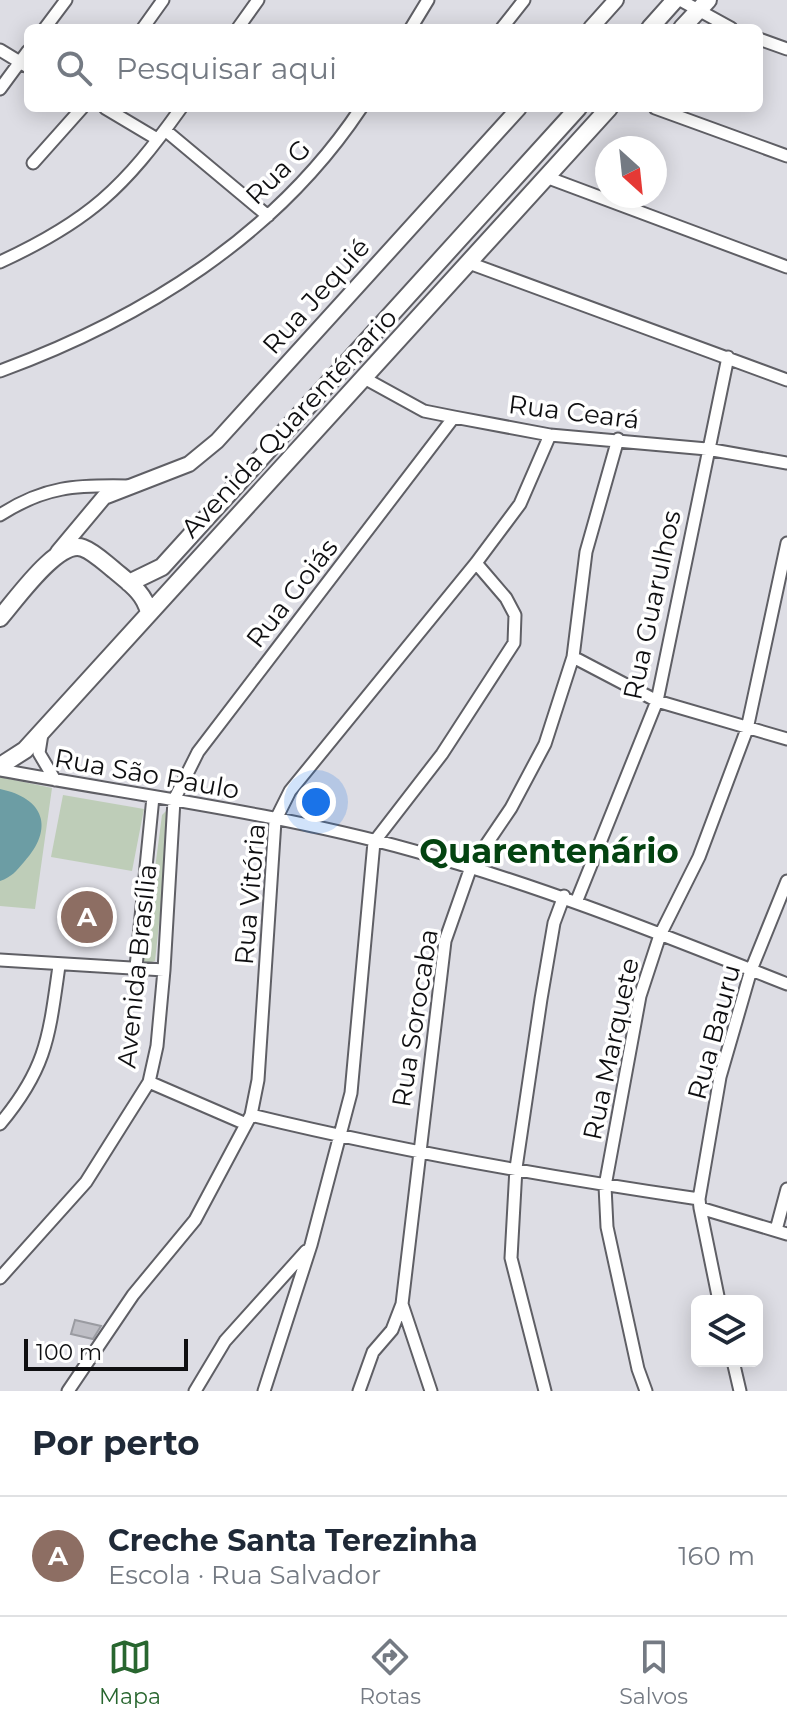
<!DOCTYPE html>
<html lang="pt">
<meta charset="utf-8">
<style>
body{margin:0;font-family:Montserrat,sans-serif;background:#f2f2f3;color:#1f2937}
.controls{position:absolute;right:24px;bottom:24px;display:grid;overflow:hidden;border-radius:12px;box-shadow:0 4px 20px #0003}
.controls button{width:72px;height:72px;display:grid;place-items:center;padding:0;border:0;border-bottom:2px solid #e0e1e3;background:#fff;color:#1f2937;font:40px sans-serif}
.compass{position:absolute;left:595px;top:136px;width:72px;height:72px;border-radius:50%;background:#fff;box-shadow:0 4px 20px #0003;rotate:153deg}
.scale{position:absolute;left:24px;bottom:20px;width:164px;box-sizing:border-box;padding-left:8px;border:4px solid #0f0f11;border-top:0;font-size:22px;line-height:28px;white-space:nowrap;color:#0f0f11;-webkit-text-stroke:6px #fff;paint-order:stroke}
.you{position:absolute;left:316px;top:802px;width:28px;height:28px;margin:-20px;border:6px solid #fff;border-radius:50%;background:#1a73e8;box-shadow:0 0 0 12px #1a73e833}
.badge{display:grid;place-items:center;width:52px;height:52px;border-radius:50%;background:#28662f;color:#fff;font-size:26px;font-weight:700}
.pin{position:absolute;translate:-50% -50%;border:4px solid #fff;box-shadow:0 2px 8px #0006}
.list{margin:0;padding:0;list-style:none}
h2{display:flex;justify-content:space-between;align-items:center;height:104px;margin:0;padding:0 32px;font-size:34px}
h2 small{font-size:26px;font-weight:400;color:#747a83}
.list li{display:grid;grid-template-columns:52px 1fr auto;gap:24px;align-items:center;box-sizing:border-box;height:120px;padding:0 32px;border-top:2px solid #e0e1e3}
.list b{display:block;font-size:30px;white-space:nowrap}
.list p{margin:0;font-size:26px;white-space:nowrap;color:#747a83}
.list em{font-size:26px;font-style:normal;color:#747a83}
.icon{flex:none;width:44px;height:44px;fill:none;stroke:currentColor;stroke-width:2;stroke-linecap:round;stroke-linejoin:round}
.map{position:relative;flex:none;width:787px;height:1391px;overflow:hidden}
.search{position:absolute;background:#fff;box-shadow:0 4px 20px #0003;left:24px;right:24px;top:24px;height:88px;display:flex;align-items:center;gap:20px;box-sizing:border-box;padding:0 28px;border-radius:12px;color:#747a83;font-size:30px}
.sheet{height:224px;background:#fff}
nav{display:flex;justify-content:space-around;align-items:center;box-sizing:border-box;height:112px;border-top:2px solid #e0e1e3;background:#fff;font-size:22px;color:#747a83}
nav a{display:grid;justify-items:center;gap:4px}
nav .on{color:#28662f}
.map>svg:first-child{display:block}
.green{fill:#becdb8}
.water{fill:#6c9da4}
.building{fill:#bebec5;stroke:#9a9ba1;stroke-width:2}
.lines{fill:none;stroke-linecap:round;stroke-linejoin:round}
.minor-casing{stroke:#5f5f65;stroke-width:15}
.tertiary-casing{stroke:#5f5f65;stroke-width:18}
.secondary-casing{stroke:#5f5f65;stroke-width:20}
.minor{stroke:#fff;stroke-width:11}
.tertiary{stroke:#fff;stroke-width:14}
.secondary{stroke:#fff;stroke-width:16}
.labels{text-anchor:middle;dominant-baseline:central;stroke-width:7;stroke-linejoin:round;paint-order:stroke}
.street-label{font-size:26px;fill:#0f0f11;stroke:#fff}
.district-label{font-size:34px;font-weight:bold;fill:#044311;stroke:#fff}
</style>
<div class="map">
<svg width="787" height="1391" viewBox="0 0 787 1391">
<rect width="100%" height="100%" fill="#dddde4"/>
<path class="green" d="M0 777 52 788 35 909 0 906Z
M63 795 144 809 132 871 51 857Z
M167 810 171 813 155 961 146 964 143 960 162 815Z"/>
<path class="water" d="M0 789C44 798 55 828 24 862 16 871 12 877 0 881Z"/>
<path class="building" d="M75 1320 101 1326 93 1339 71 1334Z"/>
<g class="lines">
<g class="minor-casing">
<path id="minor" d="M680 0 731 28
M45 28 66 0
M143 28 163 0
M238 28 258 0
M411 28 428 0
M502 28 524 0
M759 39 787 49
M0 50 28 67
M0 89 28 51
M105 108 157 139
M655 108 787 156
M165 130 268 216
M33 163 82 108
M546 177 787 267
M0 262C89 221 124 188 181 108
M469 263 787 380
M0 371C142 319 276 236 361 108
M364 378 424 411 454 417 550 435 707 449 787 463
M0 515C45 486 76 485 128 486
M573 657 657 701 787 739
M42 734 39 753 55 780
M0 770C136 795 277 813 411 850 540 885 663 935 787 984
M577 900 657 701 728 357
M0 960 164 970
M136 967 153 797
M149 1082 246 1124
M251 1115C398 1151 549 1177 699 1199
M0 1124C47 1068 49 1036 59 966
M699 1199 720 1077 751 970 787 881
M699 1199 700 1208 787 1234
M700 1208 719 1301
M776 1230 787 1189
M0 1278 86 1182 149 1082 157 1046 164 970 174 800 198 752 454 417
M733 1361 740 1391
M68 1391 133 1295 195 1220 251 1115 258 1080 275 821 290 791 476 563 520 504 550 435
M195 1391 225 1341 306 1251
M264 1391 311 1245 351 1093 374 842 442 754 514 643 515 615 506 598 476 563
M359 1391 373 1352 392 1330 402 1304
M431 1391 402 1304 445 941 471 867 511 808 545 744 573 657 586 552 618 439
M545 1391 511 1258 516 1168 541 999 554 923 564 896
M646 1391 638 1369 607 1227 605 1186 640 996 660 935 699 857 747 729 787 543"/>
</g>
<g class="tertiary-casing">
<path id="tertiary" d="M591 28 616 0
M58 552 104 497 189 464 217 441 519 108"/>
</g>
<g class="secondary-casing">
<path id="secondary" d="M650 28 675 0
M682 28 708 0
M129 583 162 567 578 108
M0 618C16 600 58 539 83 548 94 552 105 563 114 570 128 582 145 593 149 613
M0 766 25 750 609 108"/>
</g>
<use href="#minor" class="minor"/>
<use href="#tertiary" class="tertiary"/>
<use href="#secondary" class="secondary"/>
</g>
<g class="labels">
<g class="street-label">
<text transform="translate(278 172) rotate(-45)">Rua G</text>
<text transform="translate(316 296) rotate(-48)">Rua Jequié</text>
<text transform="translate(574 412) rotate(7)">Rua Ceará</text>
<text transform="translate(289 423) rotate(-47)">Avenida Quarenténario</text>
<text transform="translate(292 593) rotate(-52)">Rua Goiás</text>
<text transform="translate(652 605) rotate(-78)">Rua Guarulhos</text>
<text transform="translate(147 774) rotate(10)">Rua São Paulo</text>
<text transform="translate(250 894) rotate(-85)">Rua Vitória</text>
<text transform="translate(137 966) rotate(-84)">Avenida Brasília</text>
<text transform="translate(415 1018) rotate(-81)">Rua Sorocaba</text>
<text transform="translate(714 1032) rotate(-75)">Rua Bauru</text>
<text transform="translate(611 1049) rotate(-78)">Rua Marquete</text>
</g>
<g class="district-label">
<text x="549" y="851">Quarentenário</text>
</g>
</g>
</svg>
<div class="controls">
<button><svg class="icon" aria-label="layers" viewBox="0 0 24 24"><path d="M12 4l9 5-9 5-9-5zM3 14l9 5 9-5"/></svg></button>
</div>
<svg class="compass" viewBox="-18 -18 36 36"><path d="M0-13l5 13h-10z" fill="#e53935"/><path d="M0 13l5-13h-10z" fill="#747a83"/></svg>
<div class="scale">100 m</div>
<div class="you"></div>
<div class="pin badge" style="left:87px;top:917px;background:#8d6e63">A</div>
<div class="search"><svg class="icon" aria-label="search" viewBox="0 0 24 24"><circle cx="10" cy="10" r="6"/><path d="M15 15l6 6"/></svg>Pesquisar aqui</div>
</div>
<section class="sheet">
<h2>Por perto<small></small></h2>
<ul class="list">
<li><span class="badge" style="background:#8d6e63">A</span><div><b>Creche Santa Terezinha</b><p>Escola · Rua Salvador</p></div><em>160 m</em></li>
</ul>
</section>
<nav>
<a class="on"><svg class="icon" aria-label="map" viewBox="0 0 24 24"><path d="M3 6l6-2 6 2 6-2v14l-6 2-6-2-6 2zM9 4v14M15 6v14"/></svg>Mapa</a>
<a><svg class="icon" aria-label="directions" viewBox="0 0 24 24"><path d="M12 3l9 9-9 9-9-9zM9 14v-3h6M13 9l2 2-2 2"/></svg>Rotas</a>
<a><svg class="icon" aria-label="saved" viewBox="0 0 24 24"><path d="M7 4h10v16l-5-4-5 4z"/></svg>Salvos</a>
</nav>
